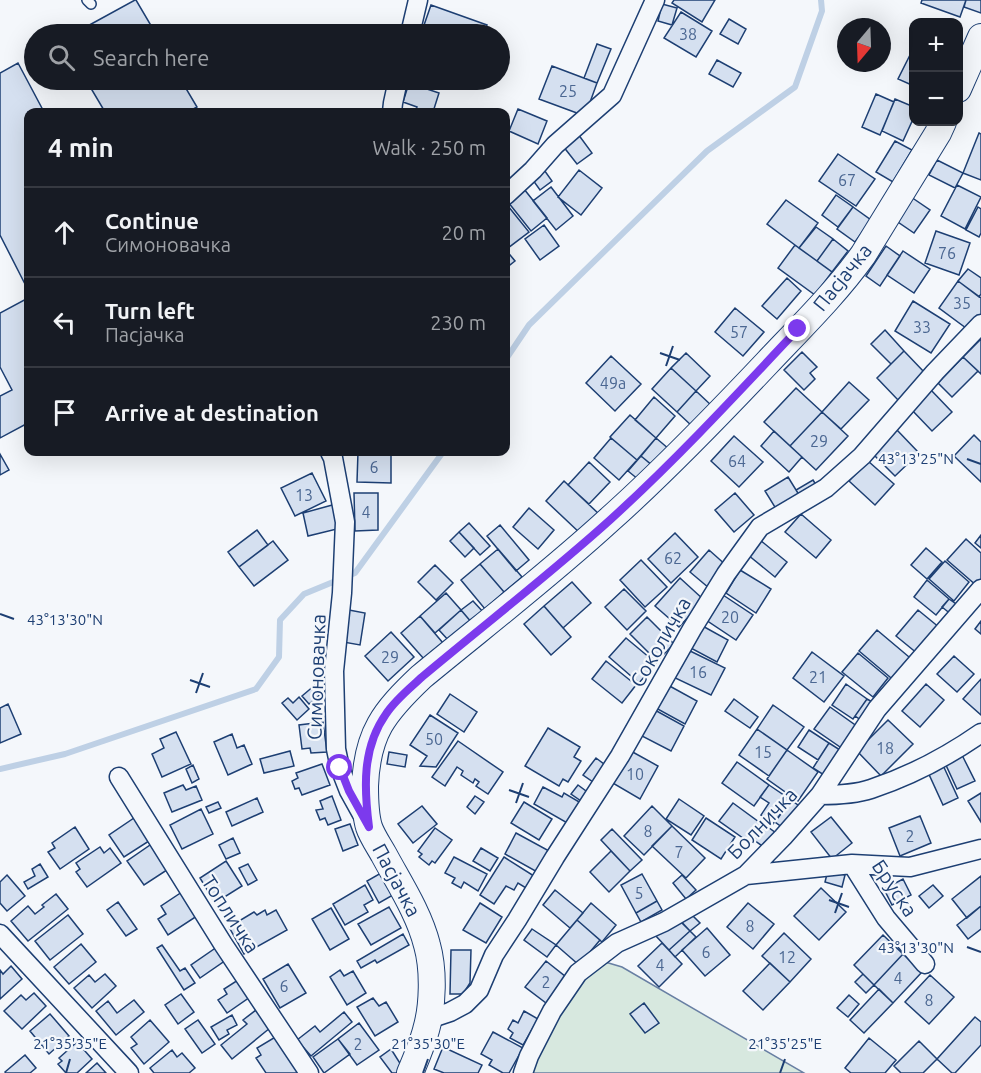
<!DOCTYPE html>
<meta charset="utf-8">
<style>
body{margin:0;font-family:Ubuntu,sans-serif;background:#242831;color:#f1f3f6}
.controls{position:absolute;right:18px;top:18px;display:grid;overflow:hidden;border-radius:12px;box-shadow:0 6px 24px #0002}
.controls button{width:54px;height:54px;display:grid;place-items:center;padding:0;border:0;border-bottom:2px solid #363941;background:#171b24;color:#f1f3f6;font:30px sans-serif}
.compass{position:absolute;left:837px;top:18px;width:54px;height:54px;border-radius:50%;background:#171b24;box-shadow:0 6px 24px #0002;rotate:199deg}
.stop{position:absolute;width:18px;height:18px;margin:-14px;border:4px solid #7c3aed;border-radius:50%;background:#fff}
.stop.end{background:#7c3aed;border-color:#fff;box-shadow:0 2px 6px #0008}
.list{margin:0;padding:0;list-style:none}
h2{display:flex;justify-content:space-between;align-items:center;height:78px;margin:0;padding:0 24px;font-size:26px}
h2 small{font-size:20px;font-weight:400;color:#9ea1a6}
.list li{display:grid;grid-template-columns:39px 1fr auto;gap:18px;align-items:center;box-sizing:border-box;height:90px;padding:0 24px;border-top:2px solid #363941}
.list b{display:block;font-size:22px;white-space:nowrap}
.list p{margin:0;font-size:20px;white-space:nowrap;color:#9ea1a6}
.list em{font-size:20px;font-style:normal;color:#9ea1a6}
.icon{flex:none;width:33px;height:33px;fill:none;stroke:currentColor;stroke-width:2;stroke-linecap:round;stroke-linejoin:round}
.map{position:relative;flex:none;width:981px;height:1073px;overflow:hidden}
.search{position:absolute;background:#171b24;box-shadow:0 6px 24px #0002;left:24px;top:24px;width:486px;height:66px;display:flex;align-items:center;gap:15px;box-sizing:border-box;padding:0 21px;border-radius:33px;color:#9ea1a6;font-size:22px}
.panel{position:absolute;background:#171b24;box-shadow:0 6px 24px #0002;left:24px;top:108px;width:486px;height:348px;border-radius:12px}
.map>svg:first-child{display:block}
.green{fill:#d7e8df;stroke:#687fa3;stroke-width:1.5}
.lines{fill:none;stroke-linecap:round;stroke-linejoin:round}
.stream{stroke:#bed0e5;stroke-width:6}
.building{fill:#d5e0f0;stroke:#1d3f73;stroke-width:1.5}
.lane-casing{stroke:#1d3f73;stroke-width:12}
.street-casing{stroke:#1d3f73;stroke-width:21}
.secondary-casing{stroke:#1d3f73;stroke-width:28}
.lane{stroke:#f4f7fb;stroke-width:9}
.street{stroke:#f4f7fb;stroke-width:18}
.secondary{stroke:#f4f7fb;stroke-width:26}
.route{stroke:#7c3aed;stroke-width:8}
.ticks{fill:none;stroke:#1d3f73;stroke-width:2}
.labels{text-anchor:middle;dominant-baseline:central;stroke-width:4.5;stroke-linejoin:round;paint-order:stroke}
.number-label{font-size:16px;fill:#4b6792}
.street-label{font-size:20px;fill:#1d3f73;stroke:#f4f7fb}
.ticks-label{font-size:15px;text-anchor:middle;fill:#1d3f73;stroke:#f4f7fb;stroke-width:4.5;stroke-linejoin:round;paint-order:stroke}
</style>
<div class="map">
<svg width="981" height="1073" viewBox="0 0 981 1073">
<rect width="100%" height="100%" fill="#f4f7fb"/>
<path class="green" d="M595 959 622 967 804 1073H523Z"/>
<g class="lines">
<path class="stream" d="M506 359 529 325 707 151 795 87 822 11 821 0
M0 769 65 754 256 689 279 657 280 620 304 594 355 573 443 452"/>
</g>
<path class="building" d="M136 0 156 34H73L135 0Z
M674 0H715L702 22 672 3Z
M922 0H966L960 17 921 3Z
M966 0H981V13L964 7Z
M662 4 677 8 672 25 658 21Z
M431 5 487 25 483 34H440L423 28Z
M681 12 712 31 696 57 664 38Z
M729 19 746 29 738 44 720 34Z
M597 44 611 49 597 83 584 78Z
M914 47V86L898 79Z
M717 60 741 73 733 87 709 74Z
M18 63 44 112H28V290L0 235V73Z
M552 66 597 83 585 116 539 99Z
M86 80H181L197 107 188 112H105Z
M409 83 439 93 433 112H415L417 107 403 102Z
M876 94 894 102 880 135 862 127Z
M895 99 914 107V117L903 141 882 131Z
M518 109 547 121 538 144 509 131Z
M979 133 981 134V180L963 173Z
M578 134 592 153 577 164 563 146Z
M895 141 912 150 893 182 876 172Z
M838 154 875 179 856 206 819 181Z
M937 160 963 173 955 188 929 175Z
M542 167 552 181 540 190 530 176Z
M579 170 602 188 581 215 558 197Z
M957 185 981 197 965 229 941 216Z
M551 187 573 216 556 230 533 201Z
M524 189 547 218 531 231 508 202Z
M836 195 853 207 838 227 822 215Z
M911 197 930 210 914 233 895 220Z
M786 200 818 223 799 248 767 224Z
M508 206 529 232 508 248 506 245V208Z
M853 207 871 220 855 242 837 229Z
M978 207 981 209V233L979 237 966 230Z
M544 225 559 246 540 260 525 239Z
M816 227 833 239 817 261 799 248Z
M936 231 970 243 959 275 925 263Z
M833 239 848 251 832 272 817 261Z
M795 245 832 272 815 295 778 268Z
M886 246 900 256 880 286 866 276Z
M506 250 515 261 506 268Z
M903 251 930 269 914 293 887 275Z
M968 269 981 278V294L979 297 958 281Z
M787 278 801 291 777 319 762 306Z
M958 281 981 298V316L970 331 939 308Z
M28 298V423L0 438V396L12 390 0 367V313Z
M913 301 950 324 931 353 895 331Z
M735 308 764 332 743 356 715 332Z
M885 330 904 351 891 364 871 344Z
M981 339V374L963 357Z
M904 351 925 373 898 400 877 378Z
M802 352 817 367 810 373 815 379 804 390 784 370Z
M686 353 710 376 696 391 671 368Z
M611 356 641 384 615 411 586 383Z
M963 357 978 371 952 397 938 383Z
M671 368 696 391 677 412 652 389Z
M849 382 869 400 841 429 822 412Z
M796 388 822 412 790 446 764 422Z
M930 389 952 412 932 431 910 408Z
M696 391 712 406 692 426 677 412Z
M654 397 675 416 656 438 635 420Z
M822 412 848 436 816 470 790 446Z
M630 415 656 438 637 460 610 437Z
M897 430 919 453 895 476 873 454Z
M774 431 802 457 789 472 761 446Z
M974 435 981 442V482L954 456Z
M734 436 763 462 739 487 711 461Z
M611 438 637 460 619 480 594 458Z
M656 438 669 449 654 467 641 456Z
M358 452H391V483L357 482Z
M401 452H426V454Z
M0 454 9 470 0 475Z
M641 456 652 465 639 480 628 471Z
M868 461 894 484 875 505 849 481Z
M589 462 610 482 589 504 568 485Z
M312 473 326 501 295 516 281 488Z
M788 477 801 498 778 512 765 491Z
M813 480 818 488 801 498 796 490Z
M564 481 600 515 582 535 546 501Z
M354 493H378V530L355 531Z
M735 493 754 515 734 532 715 510Z
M336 504 341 528 308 536 303 513Z
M529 508 554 530 538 549 513 527Z
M801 514 831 540 816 558 785 532Z
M469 523 490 546 480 555 459 532Z
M500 525 529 560 516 571 487 536Z
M257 530 268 545 239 567 228 552Z
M459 532 474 548 465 557 450 541Z
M675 533 698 557 671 583 648 559Z
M981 535V548L975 543Z
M966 539 981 553V582L977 586 947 560Z
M760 540 787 562 775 577 748 555Z
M273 541 288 560 254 586 239 567Z
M926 548 942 562 927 579 911 565Z
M498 549 522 577 504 592 480 564Z
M709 550 727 566 709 588 690 572Z
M641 560 667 587 645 607 620 580Z
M945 561 969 582 954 601 929 579Z
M480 564 504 592 485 609 461 580Z
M435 565 453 583 436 600 418 582Z
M740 570 771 589 756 613 726 593Z
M680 578 704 600 679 627 655 606Z
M927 580 949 599 936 615 914 597Z
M572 582 591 603 563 628 544 606Z
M624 589 646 611 627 630 605 607Z
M446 593 461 610 435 633 420 616Z
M723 595 753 615 736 640 706 620Z
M949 599 959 606 952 615 942 607Z
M473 601 484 613 472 623 461 610Z
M544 606 571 637 551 655 524 624Z
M349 610 365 613 360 645 343 642Z
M461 610 472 623 450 642 439 630Z
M918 610 940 628 918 654 896 636Z
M420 616 443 643 424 659 401 633Z
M647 617 674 644 657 661 630 634Z
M981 621V634L975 629Z
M699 624 728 640 717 662 687 646Z
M877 630 915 662 897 683 859 651Z
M391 632 414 657 388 681 365 656Z
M626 638 656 663 639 683 609 657Z
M684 648 725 668 711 695 671 676Z
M812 652 844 676 824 702 793 678Z
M858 653 888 678 873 697 842 672Z
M954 656 974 674 957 692 937 674Z
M606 661 636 685 622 703 592 679Z
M981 679V715L963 699Z
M666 684 697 701 685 724 654 707Z
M846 684 867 699 853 719 832 705Z
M926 684 944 700 920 727 902 711Z
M315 685 322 693 309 704 302 696Z
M450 694 477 712 464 732 437 714Z
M299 697 309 709 297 720 282 703 288 698 293 703Z
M734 699 758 717 750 728 725 711Z
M867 699 876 704 864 722 855 716Z
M8 704 21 734 0 743V708Z
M773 705 804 727 787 750 757 729Z
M830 707 858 727 843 749 814 729Z
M653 709 684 726 671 751 640 735Z
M430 715 458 733 436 767 420 766 427 756 410 745Z
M888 720 913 744 881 776 857 751Z
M323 722 327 752 311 753 310 748 302 749 299 725Z
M548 728 580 747 574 757 581 761 568 782 563 779 559 786 525 766Z
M757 729 787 750 769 776 739 755Z
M809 730 829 743 818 760 798 747Z
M176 732 191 764 162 777 152 754 164 748 160 739Z
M232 734 237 748 244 745 252 764 228 775 214 742Z
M458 741 503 772 488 794 476 786 479 782 475 779 473 783 461 775 463 771 457 767 445 786 432 777Z
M829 743 840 750 824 775 813 768Z
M629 750 658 766 640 799 611 782Z
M787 750 818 772 798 801 767 779Z
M290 751 294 766 264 773 260 759Z
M389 752 407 755 405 767 387 764Z
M962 755 975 781 957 789 945 763Z
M596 758 608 767 596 784 583 775Z
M737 762 769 785 754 806 722 783Z
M942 763 958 798 943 805 927 770Z
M322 764 330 785 302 795 299 788 295 789 292 781 298 778 296 773Z
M193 765 199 779 192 783 186 769Z
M183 785 186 790 196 786 202 800 172 812 164 793Z
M578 785 590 794 584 803 571 794Z
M769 785 791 800 773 824 761 815 769 803 760 797Z
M543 787 562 797 564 793 581 803 569 824 534 804Z
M981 793V822L968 801Z
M332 796 341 820 328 825 325 818 320 820 316 810 323 809 320 801Z
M475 796 484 802 475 814 467 807Z
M257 798 263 812 232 826 226 812Z
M679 799 704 816 691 835 666 819Z
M791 800 802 808 786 830 775 822Z
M218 802 221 808 209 813 206 807Z
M524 802 552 819 539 840 511 823Z
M733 803 763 825 750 843 719 821Z
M422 806 437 824 413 843 398 824Z
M652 806 672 826 644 855 624 836Z
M201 809 213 834 182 849 170 825Z
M920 816 931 843 900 856 889 828Z
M831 817 852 843 832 859 811 832Z
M134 818 149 841 124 857 109 835Z
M706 818 735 837 721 859 692 840Z
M350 824 358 845 343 851 335 829Z
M765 825 776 833 765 848 754 840Z
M672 826 705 858 686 878 652 846Z
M75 827 89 849 60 869 48 852 55 848 52 843Z
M435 828 452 840 435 863 432 861 429 865 419 857 422 854 418 851Z
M612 829 642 860 630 871 601 840Z
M516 833 551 852 539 873 505 854Z
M233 838 240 853 226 859 219 845Z
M153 843 170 868 144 885 127 861Z
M100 847 104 853 110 848 121 863 87 887 76 872 80 869 76 863Z
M481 848 498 858 490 871 473 861Z
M611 851 630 871 609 892 590 872Z
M454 857 487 874 478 891 464 882 461 888 452 883 455 878 445 873Z
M504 857 534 876 526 888 518 883 514 890 506 886 494 904 480 895Z
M226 861 242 886 215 903 200 878Z
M40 864 48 877 28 889 24 882 35 876 32 869Z
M248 864 257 880 248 885 239 868Z
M828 870 845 875 842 887 825 882Z
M381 873 393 895 379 903 367 881Z
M642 874 657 901 636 913 621 885Z
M7 875 25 896 7 911 0 903V882Z
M682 875 696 890 686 899 673 883Z
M981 876V906L967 918 952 899Z
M903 879 911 895 892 905 884 889Z
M365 885 373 900 364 905 368 912 345 925 333 904Z
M933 885 943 896 929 908 919 896Z
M821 888 846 912 819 940 794 916Z
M555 890 583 913 570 928 543 905Z
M182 892 197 916 168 935 158 919 166 914 161 906Z
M56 894 68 909 28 941 11 921 28 906 35 914 44 907 42 905Z
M657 901 662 910 641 922 636 913Z
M118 902 137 929 126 936 107 910Z
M480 903 502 917 486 943 463 930Z
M591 903 616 925 602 942 577 920Z
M748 903 774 924 753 949 727 927Z
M981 906V929L968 939 957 925Z
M389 907 401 928 371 945 358 924Z
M331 908 349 939 330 950 312 919Z
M265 910 267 915 276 910 287 930 244 954 229 927 254 912 257 915Z
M691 914 700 923 690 931 681 922Z
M68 915 83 934 50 960 35 941Z
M676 916 690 931 669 950 655 935Z
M577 920 600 940 579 965 556 945Z
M707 928 730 955 705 976 682 950Z
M532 929 556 945 547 957 524 940Z
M690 931 696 937 675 957 669 950Z
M784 933 811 959 790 982 762 956Z
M403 934 409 945 377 963 375 960 361 968 357 961Z
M883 935 903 954 874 985 854 965Z
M662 943 682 964 659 987 638 966Z
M81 944 96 962 69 984 54 967Z
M162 945 180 971 185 968 195 983 184 990 157 948Z
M217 947 226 960 200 978 191 965Z
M451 950H471L470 983 463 994H450Z
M903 954 922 972 893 1003 874 985Z
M546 961 566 977 546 1003 525 987Z
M770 963 790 982 763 1010 743 991Z
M288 964 306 993 280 1008 263 979Z
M11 966 22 979 0 999V970L3 974Z
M340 970 344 976 353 971 366 993 347 1005 330 977Z
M105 974 116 986 92 1008 74 988 89 975 95 982Z
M863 974 874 985 866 993 855 982Z
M930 975 954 997 929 1024 905 1002Z
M238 980 250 997 227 1013 218 1000 227 994 224 989Z
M879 989 893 1003 864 1033 850 1020Z
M34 993 46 1006 22 1029 4 1011 21 995 26 1000Z
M181 994 194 1012 178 1024 165 1005Z
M849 995 859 1004 848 1017 837 1008Z
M373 998 379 1006 386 1002 398 1022 375 1036 357 1007Z
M134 1000 144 1012 116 1035 96 1011 108 1001 117 1013Z
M644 1003 659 1023 645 1033 630 1014Z
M256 1010 270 1028 232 1059 221 1045 247 1024 243 1020Z
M524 1011 538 1019 523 1045 510 1038 513 1033 508 1029 513 1020 518 1023Z
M344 1012 352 1022 311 1056 297 1040 315 1026 320 1032Z
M50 1014 69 1036 49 1054 30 1031Z
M232 1015 237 1025 227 1030 229 1034 219 1040 211 1027Z
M975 1017 981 1022V1045L955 1073H952L937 1059Z
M150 1020 169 1042 144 1064 131 1048 137 1044 131 1037Z
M198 1020 215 1044 202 1053 185 1029Z
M359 1023 379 1050 357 1065 338 1039Z
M493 1032 523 1048 509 1073H503L489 1065 492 1060 481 1054Z
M277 1036 301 1073H266L256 1058 261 1055 257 1048Z
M869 1038 896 1060 885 1073H851L845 1068Z
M338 1039 350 1054 324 1073 313 1057Z
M919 1041 937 1059 923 1073H901L894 1066Z
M77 1042 92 1059 77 1073H66L58 1064 62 1061 59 1058Z
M443 1047 482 1065 478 1073H444L434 1069Z
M391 1049 403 1068 396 1073H392L380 1057Z
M172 1050 177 1057 182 1053 195 1068 189 1073H154L150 1068Z
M25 1055 36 1068 30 1073H6L5 1072Z
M97 1063 106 1073H86Z"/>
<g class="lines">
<g class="lane-casing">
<path id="lane" d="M87 0 91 4"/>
</g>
<g class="street-casing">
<path id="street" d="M410 34 418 0
M392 112 393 103 398 80
M506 195 533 170 555 145 612 95 655 0
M330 452 333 458 345 522 342 593 334 671 336 749 340 768 349 791 364 818
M119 777 223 944 309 1073
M820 795C836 795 856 794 871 789 910 776 948 756 981 733
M852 864 886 918 925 964
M746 875 852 864 910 867 981 849
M0 934 129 1073
M429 1019 450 1012 465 1004 479 990 494 955 517 920 555 857 620 756 692 629 726 574 760 527 826 488 862 456 935 372 981 324
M523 1073 529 1056 552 1011 578 973 617 943 664 922 746 875 783 837 820 795 877 709 981 589"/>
</g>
<g class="secondary-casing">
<path id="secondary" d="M958 89 981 37
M410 1073C416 1059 422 1045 426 1030 433 1006 434 970 427 945 419 913 399 883 384 855 379 846 372 836 369 827 365 814 365 799 365 786 367 733 384 712 421 677 484 625 549 575 609 520 664 471 716 417 767 363 800 328 835 294 863 255L938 133 943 122"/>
</g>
<use href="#lane" class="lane"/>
<use href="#street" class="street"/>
<use href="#secondary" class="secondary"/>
</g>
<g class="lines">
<path class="route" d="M340 768 349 791 369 827C364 788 362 748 386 714 395 700 409 689 422 677 484 625 549 575 610 520 676 460 737 394 798 329"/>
</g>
<path class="ticks" d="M660 353 680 360M666 366 673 346M967 459 981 464M0 614 14 619M190 680 210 687M196 693 203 673M509 790 529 797M516 803 523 783M829 900 849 907M835 913 842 893M967 947 981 952M66 1073 70 1059M423 1073 428 1059M780 1073 785 1059"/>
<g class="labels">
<g class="number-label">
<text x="688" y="34">38</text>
<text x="568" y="91">25</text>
<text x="847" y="180">67</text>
<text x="947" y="253">76</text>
<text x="962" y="303">35</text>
<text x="922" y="327">33</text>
<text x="739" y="332">57</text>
<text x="613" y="383">49a</text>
<text x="819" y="441">29</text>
<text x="737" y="461">64</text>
<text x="374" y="467">6</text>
<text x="304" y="495">13</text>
<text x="366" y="512">4</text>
<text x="673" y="558">62</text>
<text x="730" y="617">20</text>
<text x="390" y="657">29</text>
<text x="698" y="672">16</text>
<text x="818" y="677">21</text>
<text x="434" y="739">50</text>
<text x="885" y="748">18</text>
<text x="763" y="752">15</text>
<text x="635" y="774">10</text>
<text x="648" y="831">8</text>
<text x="910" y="836">2</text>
<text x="679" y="852">7</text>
<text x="639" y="893">5</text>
<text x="750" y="926">8</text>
<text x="706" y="952">6</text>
<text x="787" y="957">12</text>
<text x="660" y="965">4</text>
<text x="898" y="978">4</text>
<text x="546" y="982">2</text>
<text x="284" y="986">6</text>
<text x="929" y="1000">8</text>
<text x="358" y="1044">2</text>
</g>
<g class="street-label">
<text transform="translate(842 277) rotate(-51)">Пасјачка</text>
<text transform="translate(660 642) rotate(-60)">Соколичка</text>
<text transform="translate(316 677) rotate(-88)">Симоновачка</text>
<text transform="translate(762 823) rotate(-46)">Болничка</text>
<text transform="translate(397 880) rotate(62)">Пасјачка</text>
<text transform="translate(895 888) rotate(56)">Бруска</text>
<text transform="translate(231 914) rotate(57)">Топличка</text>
</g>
</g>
<g class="ticks-label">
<text x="916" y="464">43°13'25"N</text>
<text x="65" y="625">43°13'30"N</text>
<text x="916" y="953">43°13'30"N</text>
<text x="70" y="1049">21°35'35"E</text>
<text x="428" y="1049">21°35'30"E</text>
<text x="785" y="1049">21°35'25"E</text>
</g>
</svg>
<div class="controls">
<button>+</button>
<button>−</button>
</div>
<svg class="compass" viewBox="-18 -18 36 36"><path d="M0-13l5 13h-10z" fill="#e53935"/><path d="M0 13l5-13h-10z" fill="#9ea1a6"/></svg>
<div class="stop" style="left:340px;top:768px"></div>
<div class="stop end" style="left:798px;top:329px"></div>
<div class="search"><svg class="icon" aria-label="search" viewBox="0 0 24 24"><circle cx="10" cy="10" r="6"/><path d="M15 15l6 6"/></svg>Search here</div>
<section class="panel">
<h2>4 min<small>Walk · 250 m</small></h2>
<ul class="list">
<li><svg class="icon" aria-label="ahead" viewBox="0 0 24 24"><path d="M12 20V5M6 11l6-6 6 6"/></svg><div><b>Continue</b><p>Симоновачка</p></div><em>20 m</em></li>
<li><svg class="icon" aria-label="left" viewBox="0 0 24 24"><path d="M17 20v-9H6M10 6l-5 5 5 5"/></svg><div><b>Turn left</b><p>Пасјачка</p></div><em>230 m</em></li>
<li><svg class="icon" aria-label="arrive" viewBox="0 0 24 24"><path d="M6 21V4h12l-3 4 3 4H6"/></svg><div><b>Arrive at destination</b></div></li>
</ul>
</section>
</div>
